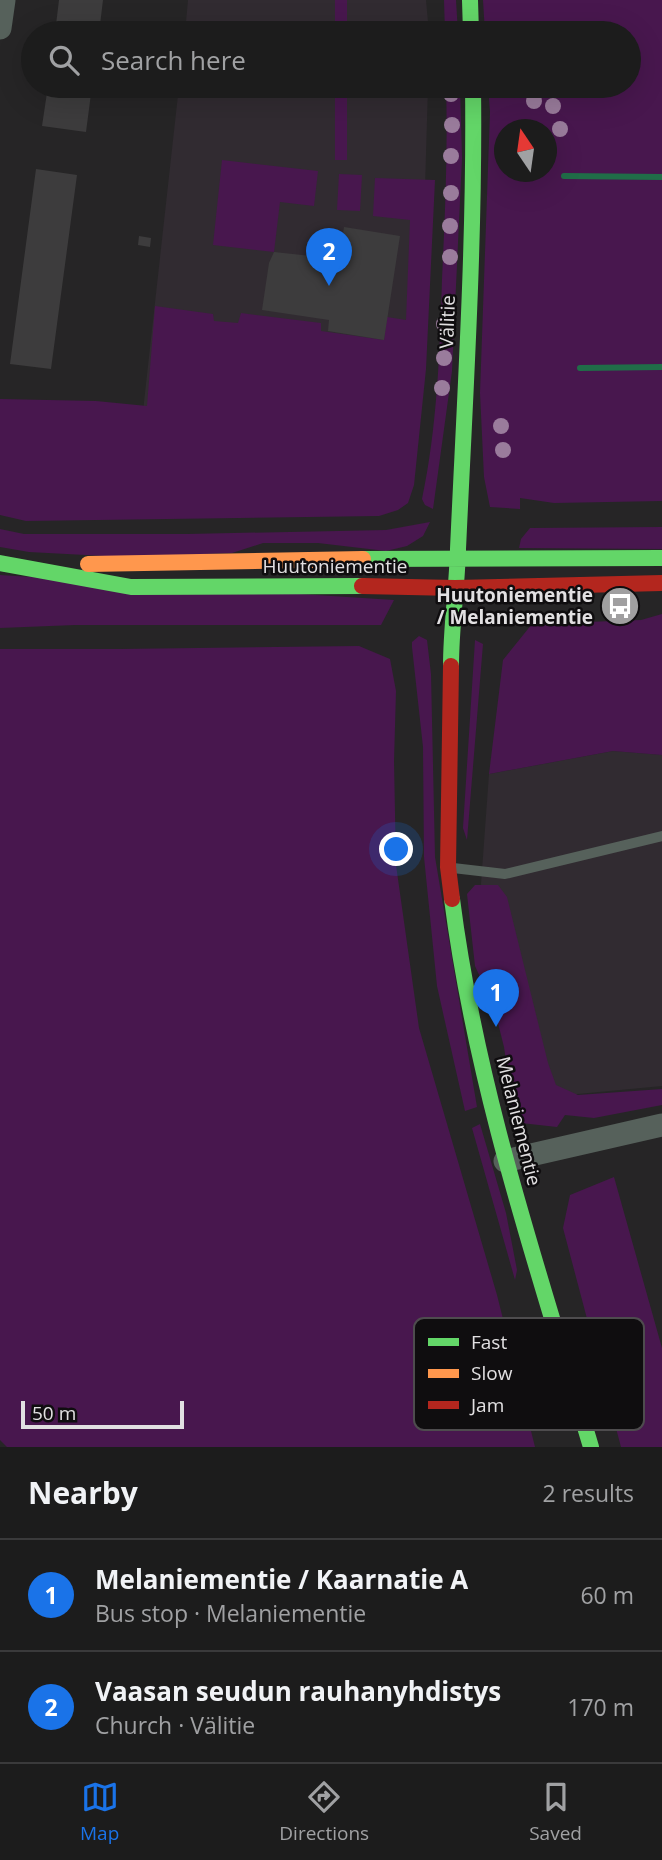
<!DOCTYPE html>
<meta charset="utf-8">
<style>
body{margin:0;font-family:"Open Sans",sans-serif;background:#292929;color:#f1f3f6}
.compass{position:absolute;left:494px;top:119px;width:63px;height:63px;border-radius:50%;background:#1c1c1c;box-shadow:0 7px 28px #0002;rotate:347deg}
.scale{position:absolute;left:21px;bottom:18px;width:163px;box-sizing:border-box;padding-left:7px;border:4px solid #e2e0e2;border-top:0;font-size:19px;line-height:24px;white-space:nowrap;color:#e2e0e2;-webkit-text-stroke:5px #0f0d0f;paint-order:stroke}
.you{position:absolute;left:397px;top:850px;width:24px;height:24px;margin:-18px;border:5px solid #fff;border-radius:50%;background:#1a73e8;box-shadow:0 0 0 10px #1a73e833}
.badge{display:grid;place-items:center;width:46px;height:46px;border-radius:50%;background:#1a73e8;color:#fff;font-size:23px;font-weight:700}
.pin{position:absolute;translate:-50% -58px;filter:drop-shadow(0 2px 4px #0008)}
.pin::after{content:'';position:absolute;top:37px;width:24px;height:21px;background:inherit;clip-path:polygon(0 0,100% 0,50% 100%)}
.list{margin:0;padding:0;list-style:none}
h2{display:flex;justify-content:space-between;align-items:center;height:91px;margin:0;padding:0 28px;font-size:30px}
h2 small{font-size:23px;font-weight:400;color:#a0a1a3}
.list li{display:grid;grid-template-columns:46px 1fr auto;gap:21px;align-items:center;box-sizing:border-box;height:112px;padding:0 28px;border-top:2px solid #3a3a3b}
.list b{display:block;font-size:26px;white-space:nowrap}
.list p{margin:0;font-size:23px;white-space:nowrap;color:#a0a1a3}
.list em{font-size:23px;font-style:normal;color:#a0a1a3}
.icon{flex:none;width:38px;height:38px;fill:none;stroke:currentColor;stroke-width:2;stroke-linecap:round;stroke-linejoin:round}
.map{position:relative;flex:none;width:662px;height:1447px;overflow:hidden}
.search{position:absolute;background:#1c1c1c;box-shadow:0 7px 28px #0002;left:21px;right:21px;top:21px;height:77px;display:flex;align-items:center;gap:18px;box-sizing:border-box;padding:0 24px;border-radius:38px;color:#a0a1a3;font-size:26px}
.sheet{height:315px;background:#1c1c1c}
nav{display:flex;justify-content:space-around;align-items:center;box-sizing:border-box;height:98px;border-top:2px solid #3a3a3b;background:#1c1c1c;font-size:19px;color:#a0a1a3}
nav a{display:grid;justify-items:center;gap:4px}
nav .on{color:#1a73e8}
.map>svg:first-child{display:block}
.built{fill:#312b31}
.green{fill:#48174e;fill-rule:evenodd}
.lines{fill:none;stroke-linecap:round;stroke-linejoin:round}
.stream{stroke:#206d48;stroke-width:6}
.building{fill:#3d3c3d}
.lane{stroke:#56615b;stroke-width:10}
.street{stroke:#56615b;stroke-width:23}
.fast{stroke:#63d668;stroke-width:16}
.slow{stroke:#ff974d;stroke-width:16}
.jam{stroke:#b3261e;stroke-width:16}
.tree{fill:#9a7c9c}
.labels{text-anchor:middle;dominant-baseline:central;stroke-width:5;stroke-linejoin:round;paint-order:stroke}
.street-label{font-size:19px;fill:#e2e0e2;stroke:#0f0d0f}
.poi-label{font-size:19px;font-weight:bold;fill:#e2e0e2;stroke:#0f0d0f;text-anchor:end}
.key{fill:#0f0d0f;stroke:#4e4c4e;stroke-width:2}
.key-label{font-size:19px;fill:#e2e0e2}
</style>
<div class="map">
<svg width="662" height="1447" viewBox="0 0 662 1447">
<rect width="100%" height="100%" fill="#262526"/>
<path class="built" d="M188 0H426L429 33H185Z
M179 86H428L421 325 136 512 144 402Z
M613 751 662 755V1086L567 1095 521 1075 481 884 489 774Z"/>
<path class="green" d="M335 0H347V33H335Z
M444 0H456L458 33H445Z
M483 0H662V501L554 503 520 498V509L490 507 484 477 480 393 490 112 488 86H629V33H485ZM504 130H546V172H504Z
M335 86H347V160H335Z
M446 86H460L462 158 452 371 433 509 425 505 422 499C437 429 440 351 442 279 445 215 448 150 446 86Z
M222 160 318 171 314 206 280 202 274 252 213 245Z
M339 174 362 175 360 211 337 210Z
M375 178 435 180 426 369 414 485 408 503 398 510 379 516 26 521 0 515V399L96 401 147 406 155 306 213 314 214 321 238 323 241 313 321 323V331L384 340 387 317 406 320 410 220 373 216Z
M430 522 423 536 407 546 386 551 318 543H263L232 553 124 557 29 552 0 547V529L24 534H187L386 530Z
M662 527V549L519 548 521 539 530 528Z
M0 575 394 600 381 625H75L0 628Z
M662 614V755L613 751 489 774 503 660 532 624 641 620Z
M419 636 427 640 431 674 435 857 477 1107 465 1111 437 986 424 857 423 747 412 647V642Z
M475 640 483 644 467 840 463 828Z
M359 646 390 659 396 691 394 761 396 865 419 1028 497 1295 535 1447H7L0 1440V649H120Z
M475 885H498L507 897 548 1063 556 1085 578 1095 662 1089V1105L594 1118 565 1115 557 1127 521 1123 514 1116 504 1047 494 1007 475 966 467 894Z
M480 1124 506 1213 517 1270 515 1280 472 1128Z
M614 1177 662 1348V1447H621L563 1228 570 1195Z"/>
<g class="lines">
<path class="stream" d="M564 176 662 177
M580 368 662 367"/>
</g>
<path class="building" d="M59 0H103L99 33H55Z
M48 86H92L86 132 42 126Z
M36 169 77 175 51 369 10 364Z
M344 227 400 236 384 340 328 331 329 320 262 310 269 263 274 252 339 259Z
M139 236 151 238 150 247 138 245Z"/>
<g class="lines">
<path class="lane" d="M453 868 505 874 662 836"/>
<path class="street" d="M0 28 4 0
M505 1161 662 1125"/>
<path class="fast" d="M470 0 471 33
M363 559 662 558
M0 563 131 587 362 586
M451 666C451 627 457 588 458 549 465 395 475 240 473 86
M452 899C476 1087 537 1266 591 1447"/>
<path class="slow" d="M88 564 363 559"/>
<path class="jam" d="M362 586 455 588 662 583
M451 666 448 867 452 899"/>
</g>
<g class="tree">
<circle cx="451" cy="94" r="8"/>
<circle cx="534" cy="101" r="8"/>
<circle cx="553" cy="106" r="8"/>
<circle cx="452" cy="125" r="8"/>
<circle cx="560" cy="129" r="8"/>
<circle cx="451" cy="156" r="8"/>
<circle cx="451" cy="193" r="8"/>
<circle cx="450" cy="226" r="8"/>
<circle cx="450" cy="257" r="8"/>
<circle cx="444" cy="324" r="8"/>
<circle cx="444" cy="358" r="8"/>
<circle cx="442" cy="388" r="8"/>
<circle cx="501" cy="426" r="8"/>
<circle cx="503" cy="450" r="8"/>
</g>
<defs>
<g id="bus-disc" transform="scale(2.0125)"><circle r="9.5" fill="#a09fa0" stroke="#0f0d0f"/><path d="M-5-6H5V4H4V6H2V4H-2V6H-4V4H-5ZM-3.5-4V0h7V-4ZM-3.5 1.2v1.5H-2V1.2ZM2 1.2v1.5H3.5V1.2Z" fill="#fff"/></g>
</defs>
<g fill-rule="evenodd">
<use href="#bus-disc" x="620" y="606"/>
</g>
<g class="labels">
<g class="street-label">
<text transform="translate(447 322) rotate(-88)">Välitie</text>
<text x="335" y="566">Huutoniementie</text>
<text transform="translate(519 1121) rotate(76)">Melaniementie</text>
</g>
<g class="poi-label">
<text x="593" y="595">Huutoniementie<tspan x="593" dy="22">/ Melaniementie</tspan></text>
</g>
</g>
<rect x="414" y="1318" width="230" height="112" rx="10" class="key"/>
<rect x="428" y="1338" width="31" height="8" fill="#63d668"/>
<rect x="428" y="1369" width="31" height="9" fill="#ff974d"/>
<rect x="428" y="1401" width="31" height="8" fill="#b3261e"/>
<g class="key-label">
<text x="471" y="1349">Fast</text>
<text x="471" y="1380">Slow</text>
<text x="471" y="1412">Jam</text>
</g>
</svg>
<svg class="compass" viewBox="-18 -18 36 36"><path d="M0-13l5 13h-10z" fill="#e53935"/><path d="M0 13l5-13h-10z" fill="#a0a1a3"/></svg>
<div class="scale">50 m</div>
<div class="you"></div>
<div class="pin badge" style="left:496px;top:1027px">1</div>
<div class="pin badge" style="left:329px;top:286px">2</div>
<div class="search"><svg class="icon" aria-label="search" viewBox="0 0 24 24"><circle cx="10" cy="10" r="6"/><path d="M15 15l6 6"/></svg>Search here</div>
</div>
<section class="sheet">
<h2>Nearby<small>2 results</small></h2>
<ul class="list">
<li><span class="badge">1</span><div><b>Melaniementie / Kaarnatie A</b><p>Bus stop · Melaniementie</p></div><em>60 m</em></li>
<li><span class="badge">2</span><div><b>Vaasan seudun rauhanyhdistys</b><p>Church · Välitie</p></div><em>170 m</em></li>
</ul>
</section>
<nav>
<a class="on"><svg class="icon" aria-label="map" viewBox="0 0 24 24"><path d="M3 6l6-2 6 2 6-2v14l-6 2-6-2-6 2zM9 4v14M15 6v14"/></svg>Map</a>
<a><svg class="icon" aria-label="directions" viewBox="0 0 24 24"><path d="M12 3l9 9-9 9-9-9zM9 14v-3h6M13 9l2 2-2 2"/></svg>Directions</a>
<a><svg class="icon" aria-label="saved" viewBox="0 0 24 24"><path d="M7 4h10v16l-5-4-5 4z"/></svg>Saved</a>
</nav>
